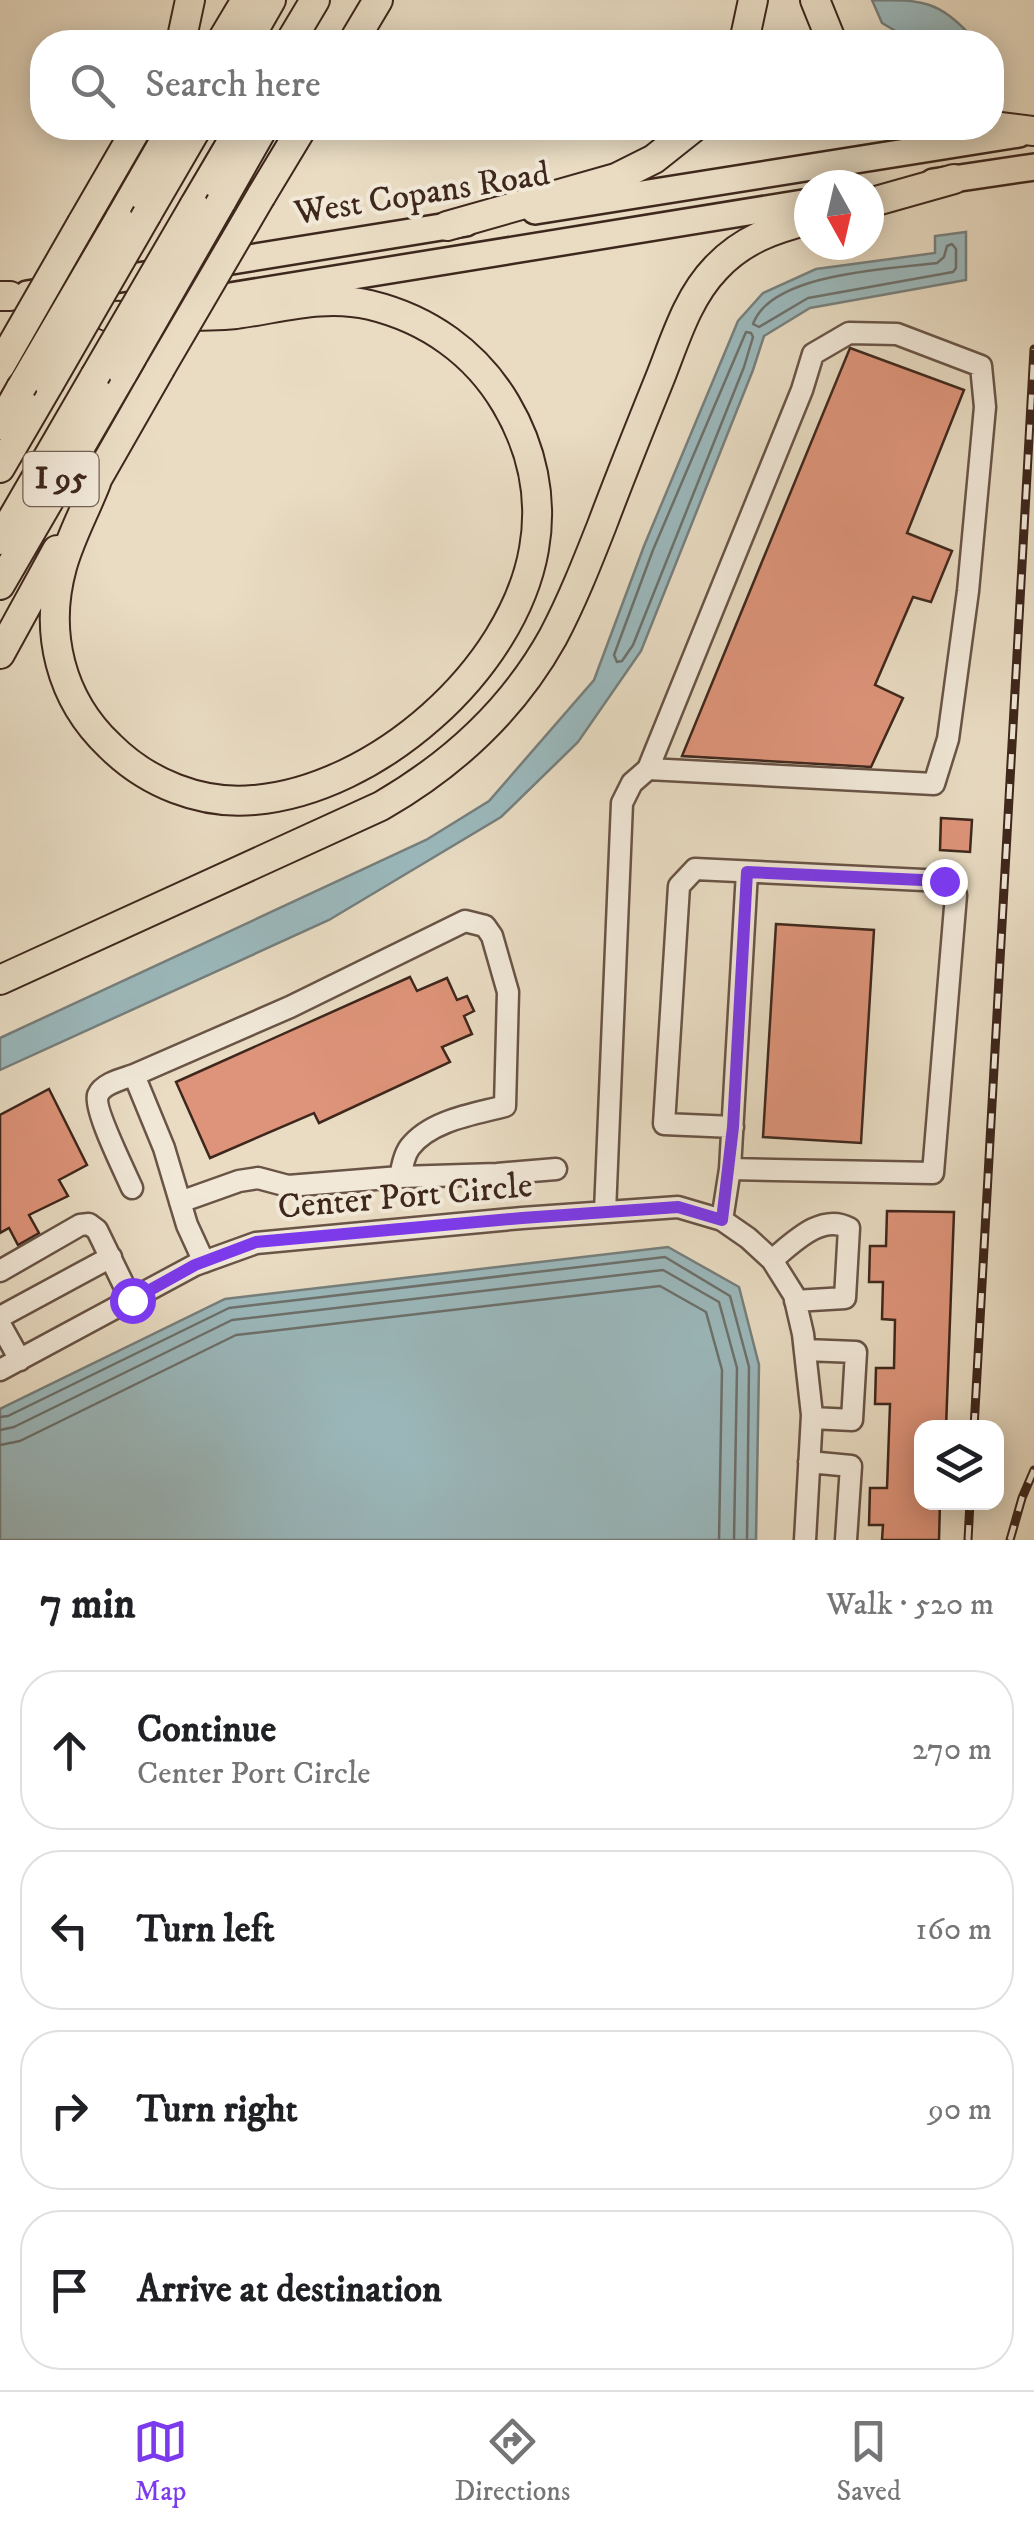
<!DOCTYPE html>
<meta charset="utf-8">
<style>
body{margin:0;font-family:"IM FELL DW Pica",serif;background:#f6f6f6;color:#202124}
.controls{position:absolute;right:30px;bottom:30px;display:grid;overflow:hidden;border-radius:20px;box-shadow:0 5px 25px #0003}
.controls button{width:90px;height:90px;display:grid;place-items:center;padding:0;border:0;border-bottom:2px solid #e0e0e0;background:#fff;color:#202124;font:50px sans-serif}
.compass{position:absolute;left:794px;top:170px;width:90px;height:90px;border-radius:50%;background:#fff;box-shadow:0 5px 25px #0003;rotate:172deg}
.stop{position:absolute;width:30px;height:30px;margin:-22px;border:8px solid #7c3aed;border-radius:50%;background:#fff}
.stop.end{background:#7c3aed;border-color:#fff;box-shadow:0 2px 10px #0008}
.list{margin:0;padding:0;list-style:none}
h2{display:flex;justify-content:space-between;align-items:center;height:130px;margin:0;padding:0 40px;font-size:42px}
h2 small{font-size:32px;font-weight:400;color:#757577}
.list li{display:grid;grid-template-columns:65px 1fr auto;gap:30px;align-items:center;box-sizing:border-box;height:160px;margin:0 20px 20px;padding:0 20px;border:2px solid #e0e0e0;border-radius:40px}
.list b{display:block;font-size:38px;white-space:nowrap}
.list p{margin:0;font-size:32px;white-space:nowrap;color:#757577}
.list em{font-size:32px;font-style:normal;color:#757577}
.icon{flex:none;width:55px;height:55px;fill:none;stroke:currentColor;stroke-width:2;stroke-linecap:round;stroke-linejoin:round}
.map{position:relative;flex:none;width:1034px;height:1540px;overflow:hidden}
.search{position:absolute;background:#fff;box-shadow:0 5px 25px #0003;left:30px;right:30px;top:30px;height:110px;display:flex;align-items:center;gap:25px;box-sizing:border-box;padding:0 35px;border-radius:40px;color:#757577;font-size:38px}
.sheet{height:850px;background:#fff}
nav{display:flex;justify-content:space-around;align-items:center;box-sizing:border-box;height:140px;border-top:2px solid #e0e0e0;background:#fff;font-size:28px;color:#757577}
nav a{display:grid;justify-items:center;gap:5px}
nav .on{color:#7c3aed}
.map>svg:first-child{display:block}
.water{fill:#9bb9bd;stroke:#767f7d;stroke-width:2.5}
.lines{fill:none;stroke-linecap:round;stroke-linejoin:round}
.shore{stroke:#6c706c;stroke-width:2.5}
.building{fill:#de947a;stroke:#3e271c;stroke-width:2.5}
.minor-casing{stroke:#695446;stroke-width:25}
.major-casing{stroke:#3e271c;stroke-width:30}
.highway-casing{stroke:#3e271c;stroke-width:32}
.minor{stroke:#f1e8d8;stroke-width:20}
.major{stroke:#e9dcc3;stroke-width:25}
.highway{stroke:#e9dcc3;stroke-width:28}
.rail-casing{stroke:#3e271c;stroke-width:9}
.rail{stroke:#f1e8d8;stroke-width:5;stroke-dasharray:15;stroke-linecap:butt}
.highway-bridge-casing{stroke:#3e271c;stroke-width:32;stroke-linecap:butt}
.highway-bridge{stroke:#e9dcc3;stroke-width:28}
.route{stroke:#7c3aed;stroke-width:12}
.labels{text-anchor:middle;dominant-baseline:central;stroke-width:8;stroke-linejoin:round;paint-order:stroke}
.shield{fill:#f1e8d8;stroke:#746154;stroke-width:2.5}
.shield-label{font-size:32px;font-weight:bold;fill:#3e271c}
.street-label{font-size:35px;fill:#3e271c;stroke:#f1e8d8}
</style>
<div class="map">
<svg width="1034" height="1540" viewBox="0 0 1034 1540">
<rect width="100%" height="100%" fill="#e9dcc3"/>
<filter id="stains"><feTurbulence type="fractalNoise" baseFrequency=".002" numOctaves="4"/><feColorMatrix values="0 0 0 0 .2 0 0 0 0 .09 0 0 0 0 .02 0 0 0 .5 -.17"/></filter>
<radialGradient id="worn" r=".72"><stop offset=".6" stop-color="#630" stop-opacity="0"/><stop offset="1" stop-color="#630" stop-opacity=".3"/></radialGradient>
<path class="water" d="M872 0C923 0 938 0 973 38V42H914L882 23Z
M966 232V280L810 308 764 336 753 370 641 651 578 742 501 817 329 920 0 1070V1038L426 840 489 801 594 680 644 546 738 321 763 293 816 269 935 253V236Z
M668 1247 739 1287 759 1365 756 1540H0V1409L225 1299Z"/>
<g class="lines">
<path class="shore" d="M952 244 956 249V268L953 272 808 298 759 327 753 324C771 273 889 269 937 263L944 257 947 246Z
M746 332 751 333 753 337 744 367 633 645 622 661 617 662 614 655 653 550Z
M0 1417 8 1416 229 1308 665 1257 730 1296 749 1367 747 1540
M0 1430 14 1427 232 1320 663 1270 719 1302 737 1368 734 1540
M0 1445 20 1441 236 1335 660 1286 706 1312 722 1370 719 1540"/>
</g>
<path class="building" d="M850 348 964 390 907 533 952 551 931 602 913 597 875 685 903 698 871 767 682 756Z
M941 818 972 820 970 852 940 850Z
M776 924 874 930 861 1143 763 1137Z
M410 977 417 991 447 978 457 1000 467 996 474 1011 464 1016 472 1034 442 1047 450 1062 319 1123 314 1113 210 1158 176 1082Z
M49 1089 87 1165 59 1180 68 1196 29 1215 39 1233 18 1245 9 1228 0 1233V1115Z
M887 1211 954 1212 946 1428H922V1502H940L939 1540H882L883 1525H869L870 1488H887L890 1404H875L876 1368H894L895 1320 882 1319 883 1282H869L870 1246H886Z"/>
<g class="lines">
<g class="minor-casing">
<path id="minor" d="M730 1169 747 872
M132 1188C125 1172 93 1108 98 1095 103 1083 123 1079 134 1075
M180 1202 239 1181 258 1178 288 1186 400 1177
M605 1212 622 803 632 783 648 769 802 390 813 354 849 333 897 334 981 366 985 407 968 591 948 739 934 784 648 769
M722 1220 730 1169 933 1173 956 895 944 881 695 869 679 886 664 1124 733 1127
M772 1260C793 1243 821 1213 849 1228L845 1298 795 1301
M204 1262 187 1225 164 1148 134 1075 290 1007 465 921 485 926 492 936 508 992 505 1106C475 1114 431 1120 410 1147 404 1155 402 1167 400 1177L497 1174 556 1169
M0 1271 80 1225 89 1224 97 1230 131 1300
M0 1317 111 1257
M0 1324 20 1360
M805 1350 856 1352 852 1420 812 1418
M0 1370 195 1265 256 1243 522 1218 678 1207 722 1220 748 1238 772 1260 794 1295 803 1334 812 1415 805 1540
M809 1462 851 1466 846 1540"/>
</g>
<g class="major-casing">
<path id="major" d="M933 182 1034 167
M535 211 1019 134
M27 294 466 223
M187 303 809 202"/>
</g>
<g class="highway-casing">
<path id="highway" d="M815 0 832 42
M181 42 190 0
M221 42 246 0
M247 42 271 0
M290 42 315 0
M353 42 378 0
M744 42 753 0
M992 126 1034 131
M261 196 302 128
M221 202 263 128
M869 203 954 179
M194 206 240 128
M147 214 197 128
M119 220 172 128
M82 223 137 128
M447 226 616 178 654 159 693 128
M0 296H10
M0 425 21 388
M0 468 49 384
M96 483C85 511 70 538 62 567 44 632 60 699 110 746 147 783 201 805 254 800 376 790 513 670 534 549 543 498 532 448 506 404 476 353 428 319 370 305 324 294 281 308 236 314 194 318 150 315 107 316
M88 495 160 369
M0 540 95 376
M0 585 123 373
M0 654 57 550
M0 980 381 806C452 765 513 709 553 637 572 601 587 563 602 525 620 477 639 430 658 383 674 344 686 299 716 268 742 240 773 229 809 220"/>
</g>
<use href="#minor" class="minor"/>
<use href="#major" class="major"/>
<use href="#highway" class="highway"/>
<g class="rail-casing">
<path id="rail" d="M974 1428 1034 349
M968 1540 970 1502
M1010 1540 1022 1498 1034 1470"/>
</g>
<use href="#rail" class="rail"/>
<g class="highway-bridge-casing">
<path id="highway-bridge" d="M0 366 82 223
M160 369 261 196
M123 373 221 202
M95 376 194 206
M49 384 147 214
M21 388 119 220"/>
</g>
<use href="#highway-bridge" class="highway-bridge"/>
</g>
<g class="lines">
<path class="route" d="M132 1300 195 1265 256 1242 522 1218 678 1207 722 1220 733 1127 747 872 944 881"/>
</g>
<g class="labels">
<rect class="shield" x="23.5" y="452" width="75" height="54" rx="8"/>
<g class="shield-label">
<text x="61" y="479">I 95</text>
</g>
<g class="street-label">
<text transform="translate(422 194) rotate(-9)">West Copans Road</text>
<text transform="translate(405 1197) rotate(-5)">Center Port Circle</text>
</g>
</g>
<rect width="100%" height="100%" filter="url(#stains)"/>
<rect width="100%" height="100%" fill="url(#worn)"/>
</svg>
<div class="controls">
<button><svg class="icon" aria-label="layers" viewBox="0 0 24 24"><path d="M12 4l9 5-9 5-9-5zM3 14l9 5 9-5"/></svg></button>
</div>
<svg class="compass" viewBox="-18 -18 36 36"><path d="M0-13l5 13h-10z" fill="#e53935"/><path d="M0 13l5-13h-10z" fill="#757577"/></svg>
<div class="stop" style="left:132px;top:1300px"></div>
<div class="stop end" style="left:944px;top:881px"></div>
<div class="search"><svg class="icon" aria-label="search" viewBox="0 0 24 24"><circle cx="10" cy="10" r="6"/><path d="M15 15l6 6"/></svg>Search here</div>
</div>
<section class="sheet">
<h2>7 min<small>Walk · 520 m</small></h2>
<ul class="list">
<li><svg class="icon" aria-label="ahead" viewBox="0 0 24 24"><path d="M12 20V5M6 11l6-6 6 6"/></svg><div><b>Continue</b><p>Center Port Circle</p></div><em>270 m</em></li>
<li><svg class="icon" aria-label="left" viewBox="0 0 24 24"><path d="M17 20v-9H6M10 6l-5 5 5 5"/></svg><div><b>Turn left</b></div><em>160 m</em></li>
<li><svg class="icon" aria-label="right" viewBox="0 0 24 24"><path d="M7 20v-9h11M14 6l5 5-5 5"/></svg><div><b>Turn right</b></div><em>90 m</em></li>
<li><svg class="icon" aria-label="arrive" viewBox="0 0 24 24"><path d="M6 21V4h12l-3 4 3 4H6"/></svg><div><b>Arrive at destination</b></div></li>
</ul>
</section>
<nav>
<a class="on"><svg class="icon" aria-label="map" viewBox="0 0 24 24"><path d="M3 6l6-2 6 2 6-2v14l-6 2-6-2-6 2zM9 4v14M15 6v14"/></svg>Map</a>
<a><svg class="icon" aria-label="directions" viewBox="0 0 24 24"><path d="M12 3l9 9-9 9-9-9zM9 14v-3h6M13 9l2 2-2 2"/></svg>Directions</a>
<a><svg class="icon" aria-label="saved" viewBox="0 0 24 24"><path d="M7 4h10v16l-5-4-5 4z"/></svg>Saved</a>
</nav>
